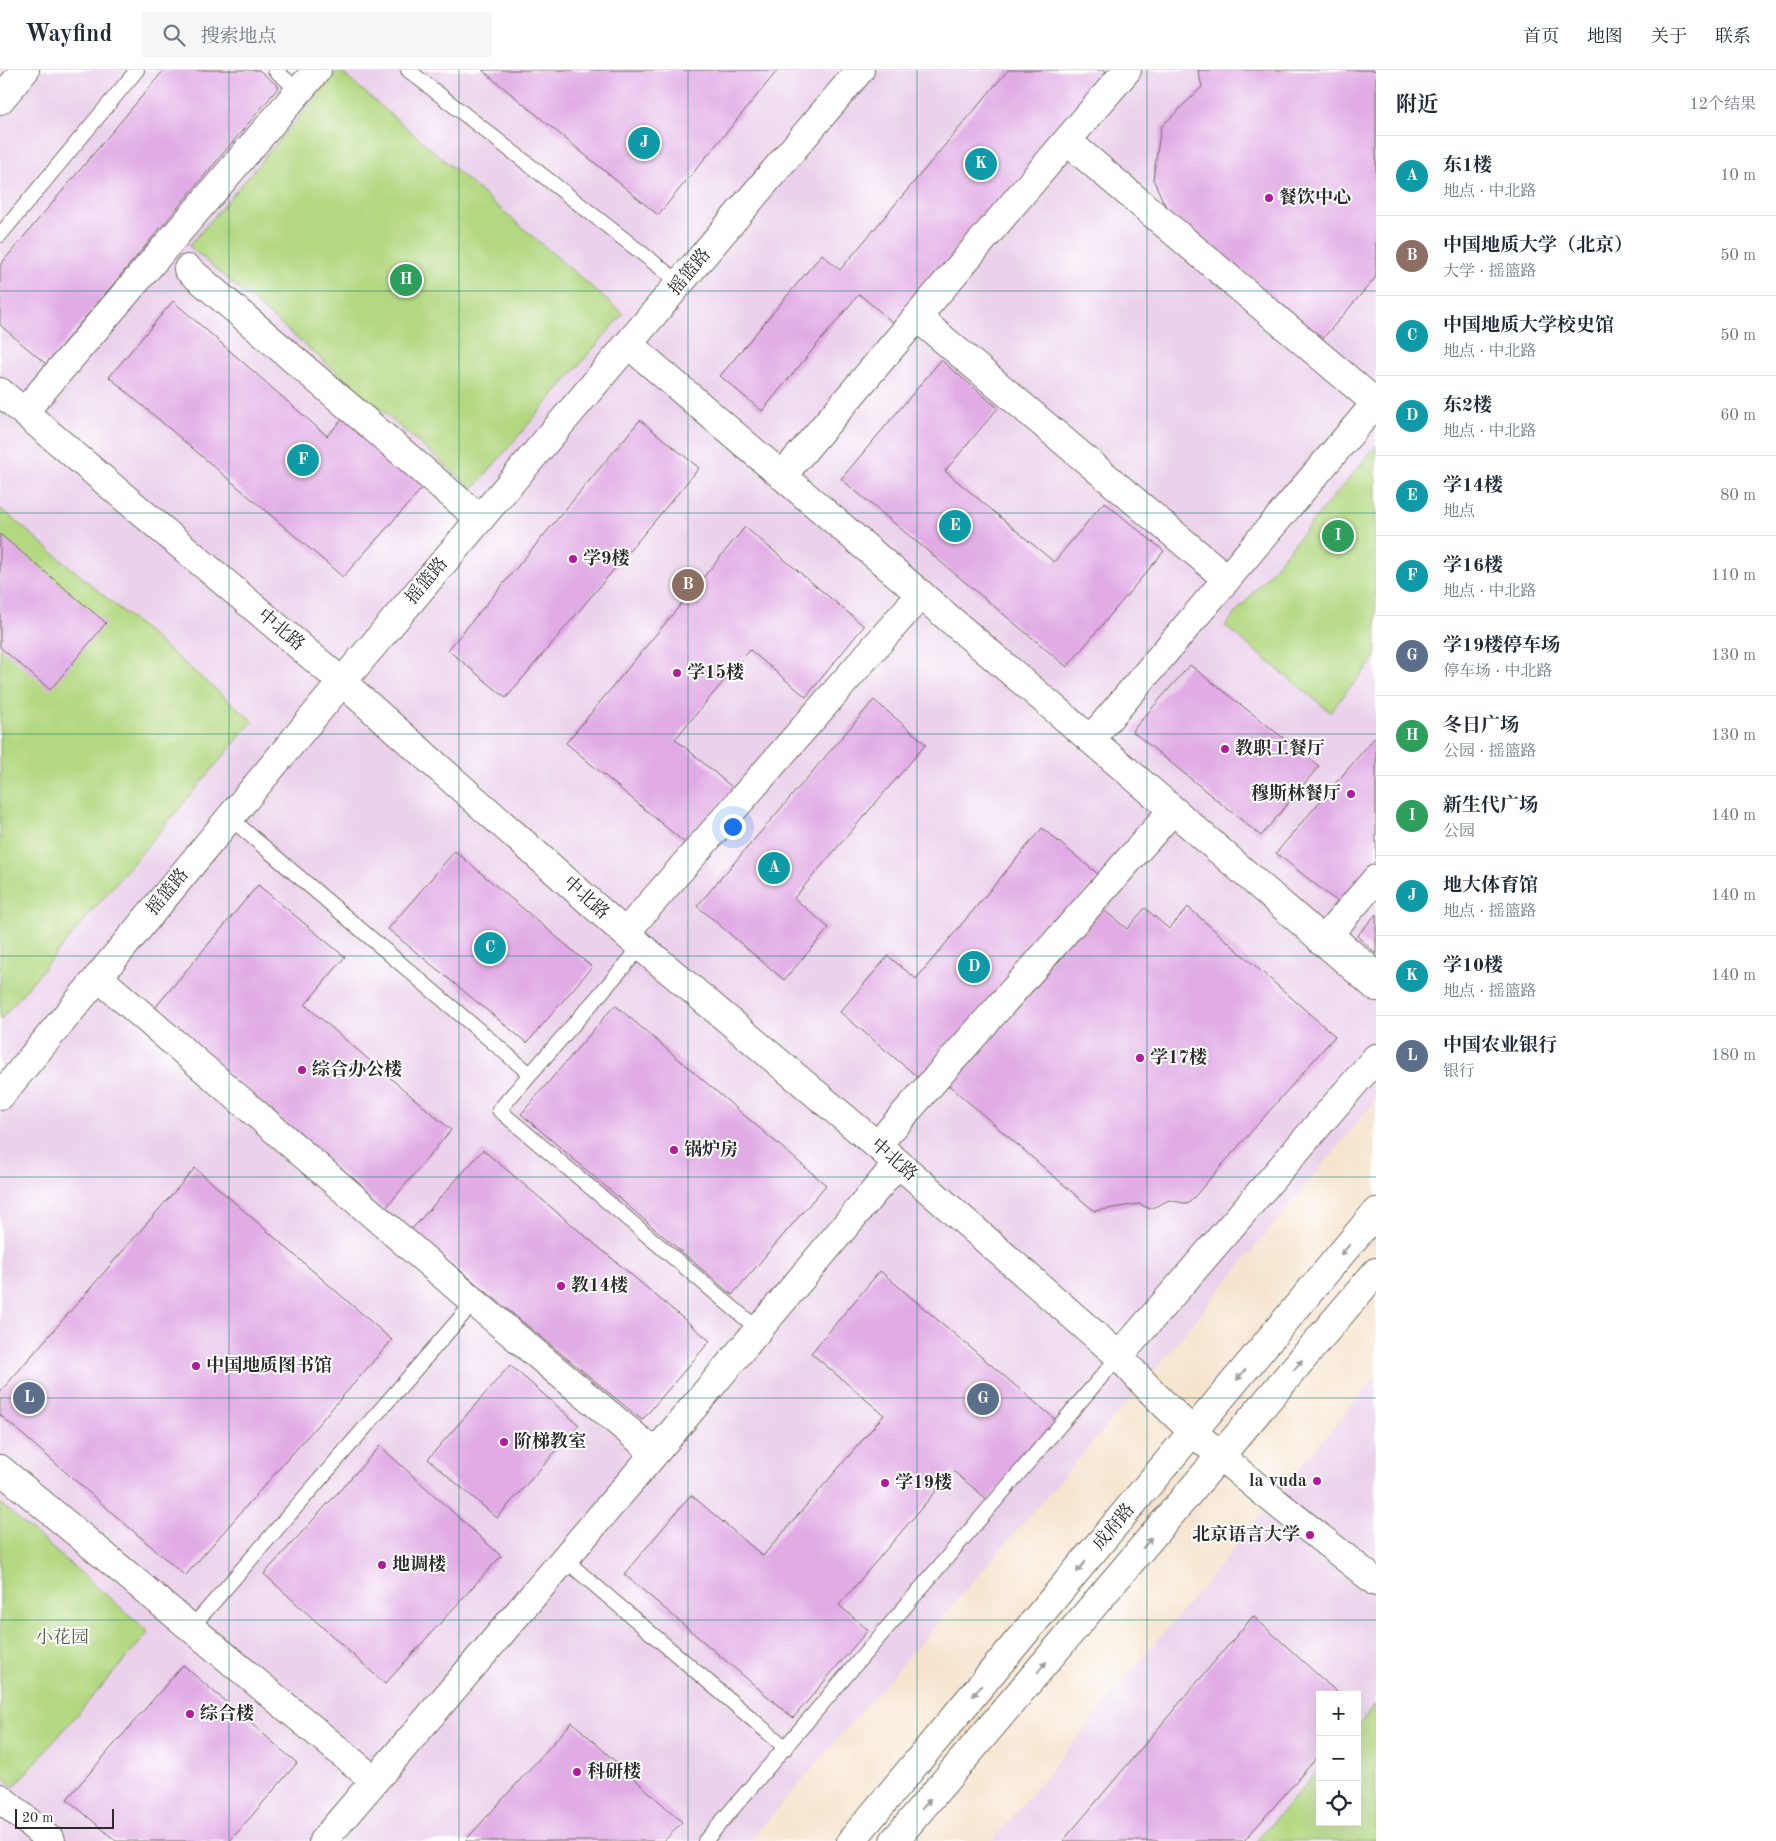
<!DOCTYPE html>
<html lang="zh">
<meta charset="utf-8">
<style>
body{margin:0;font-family:"Old Standard TT","Noto Serif SC",serif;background:#f6f6f7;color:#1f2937}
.controls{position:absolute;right:15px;bottom:15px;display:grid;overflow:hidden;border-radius:0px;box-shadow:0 5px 20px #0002}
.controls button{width:45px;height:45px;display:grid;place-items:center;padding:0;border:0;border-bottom:1px solid #e0e1e3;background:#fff;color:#1f2937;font:25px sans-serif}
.scale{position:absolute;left:15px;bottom:12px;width:99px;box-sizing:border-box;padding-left:5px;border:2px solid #2b2b2b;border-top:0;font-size:14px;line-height:18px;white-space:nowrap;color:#2b2b2b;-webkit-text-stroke:4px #fff;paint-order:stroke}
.you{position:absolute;left:732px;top:756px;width:18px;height:18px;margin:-12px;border:4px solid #fff;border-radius:50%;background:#1a73e8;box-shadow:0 0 0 8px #1a73e833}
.badge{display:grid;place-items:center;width:32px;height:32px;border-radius:50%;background:#0b8043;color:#fff;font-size:16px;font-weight:700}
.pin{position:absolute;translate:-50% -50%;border:2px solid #fff;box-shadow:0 1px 5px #0006}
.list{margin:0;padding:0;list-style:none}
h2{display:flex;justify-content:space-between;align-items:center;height:65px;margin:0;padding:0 20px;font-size:21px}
h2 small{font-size:16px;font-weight:400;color:#747a83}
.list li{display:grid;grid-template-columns:32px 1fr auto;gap:15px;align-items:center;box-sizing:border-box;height:80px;padding:0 20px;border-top:1px solid #e0e1e3}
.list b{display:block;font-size:19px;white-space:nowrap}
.list p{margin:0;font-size:16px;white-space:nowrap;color:#747a83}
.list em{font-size:16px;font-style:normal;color:#747a83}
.icon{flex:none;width:28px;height:28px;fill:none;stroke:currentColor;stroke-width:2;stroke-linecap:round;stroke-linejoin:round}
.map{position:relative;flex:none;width:1376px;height:1771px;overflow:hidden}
header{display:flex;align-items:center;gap:30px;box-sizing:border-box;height:70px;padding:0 25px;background:#fff;border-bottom:1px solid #e0e1e3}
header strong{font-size:24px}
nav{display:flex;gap:28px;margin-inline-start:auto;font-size:18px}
.search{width:350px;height:45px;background:#f6f6f7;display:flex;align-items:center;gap:12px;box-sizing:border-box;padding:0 18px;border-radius:0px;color:#747a83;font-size:19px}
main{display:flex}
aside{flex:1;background:#fff}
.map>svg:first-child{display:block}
.built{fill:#ebd1eb;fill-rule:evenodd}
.green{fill:#b3d881;stroke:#6f8256}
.building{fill:#e1ace5}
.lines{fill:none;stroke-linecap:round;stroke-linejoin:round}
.service-casing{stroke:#726c64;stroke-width:16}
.minor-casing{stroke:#726c64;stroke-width:30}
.secondary-casing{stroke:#726c64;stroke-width:30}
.service{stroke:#fff;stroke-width:14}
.minor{stroke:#fff;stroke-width:28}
.secondary{stroke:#fff;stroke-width:28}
.oneway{fill:#a0a0a0}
.grid{fill:none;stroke:#0f766e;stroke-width:1;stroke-opacity:0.55}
.poi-dot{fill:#b5179e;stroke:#fff;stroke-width:2}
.labels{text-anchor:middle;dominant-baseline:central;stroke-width:4;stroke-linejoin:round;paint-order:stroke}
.poi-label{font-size:18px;font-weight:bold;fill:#2b2b2b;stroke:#fff;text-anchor:start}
.street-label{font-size:18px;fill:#2b2b2b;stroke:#fff}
.park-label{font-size:18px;fill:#545f45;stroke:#fff}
</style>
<header>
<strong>Wayfind</strong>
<div class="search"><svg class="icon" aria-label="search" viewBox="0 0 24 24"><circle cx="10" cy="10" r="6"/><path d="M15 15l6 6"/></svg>搜索地点</div>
<nav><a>首页</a><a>地图</a><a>关于</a><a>联系</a></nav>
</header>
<main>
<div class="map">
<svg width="1376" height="1771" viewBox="0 0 1376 1771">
<rect width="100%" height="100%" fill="#fff"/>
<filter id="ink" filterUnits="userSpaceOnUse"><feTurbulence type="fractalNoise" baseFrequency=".02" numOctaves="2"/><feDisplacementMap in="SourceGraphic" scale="10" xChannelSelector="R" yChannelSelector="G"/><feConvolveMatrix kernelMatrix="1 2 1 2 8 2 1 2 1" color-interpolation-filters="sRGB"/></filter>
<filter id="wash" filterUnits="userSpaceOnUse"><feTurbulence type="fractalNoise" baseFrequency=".0096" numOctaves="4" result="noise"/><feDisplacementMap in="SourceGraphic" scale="20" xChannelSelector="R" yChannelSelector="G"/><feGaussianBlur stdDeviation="1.12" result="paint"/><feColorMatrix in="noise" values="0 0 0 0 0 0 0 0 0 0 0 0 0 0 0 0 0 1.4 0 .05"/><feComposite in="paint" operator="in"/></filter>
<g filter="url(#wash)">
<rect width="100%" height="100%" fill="#f6e4ce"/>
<path class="built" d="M0 0H1376V1030L1143 1314 750 1771H0Z
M1376 1306V1771H992ZM1320 1625H1357V1752H1320Z"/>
<path class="green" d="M339 0 623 244 473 419 189 176Z
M1376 376V587L1330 642 1225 556Z
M0 438 253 651 0 950Z
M0 1433 149 1562 14 1717 0 1704Z
M1376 1635V1771H1256L1320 1699V1752H1357V1657Z"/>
<g id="blocks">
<path class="building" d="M164 0H259L279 17 46 294 0 255V195Z
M482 0H778L658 145Z
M1008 0H1104L1108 3 897 256 859 224 762 341 720 306 822 184 840 200Z
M1198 0H1374L1376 2V207L1318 274 1170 146 1153 109 1161 57 1202 17Z
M173 231 327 366 347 344 426 414 343 507 109 307Z
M941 290 998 338 945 401 1054 492 1104 432 1164 481 1067 597 841 409Z
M640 350 699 398 506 628 448 580Z
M745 457 864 556 806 627 750 580 675 669 733 718 686 774 566 673Z
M0 464 106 553 50 620 0 577Z
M1190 595 1319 696 1261 766 1132 661Z
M874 630 926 674 794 828 829 858 784 910 697 836Z
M1376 666V790L1340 834 1276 783Z
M1042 758 1099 805 926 1014 840 942 888 886 916 909Z
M455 781 592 897 527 973 388 859Z
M258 815 345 887 305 935 451 1060 385 1139 154 939Z
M1099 836 1127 859 1145 838 1169 859 1188 837 1335 966 1188 1134 1169 1130 1150 1139 1139 1134 1094 1141 944 1011Z
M1376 844V884L1357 866Z
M615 935 826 1115 732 1225 521 1044Z
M483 1080 710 1271 642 1350 411 1160Z
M195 1098 392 1270 185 1506 0 1345V1322Z
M880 1201 1056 1350 988 1430 953 1401 839 1535 868 1560 793 1648 624 1504 691 1425 763 1486 884 1345 811 1283Z
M510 1295 579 1355 497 1448 428 1389Z
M380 1376 501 1486 385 1614 264 1504Z
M1253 1546 1340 1625H1320V1684L1244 1771H1063Z
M183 1595 297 1693 230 1771H116L67 1729Z
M572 1652 682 1752 664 1771H465Z"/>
</g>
</g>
<g filter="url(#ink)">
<use href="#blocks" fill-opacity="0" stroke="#726c64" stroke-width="1"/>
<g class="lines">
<g class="service-casing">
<path id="service" d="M275 0 299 21
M408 0 680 213
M0 165 137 0
M230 748 530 1004
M1333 859 1376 896
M641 877 499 1040 759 1260
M564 1489 786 1678
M191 1558 474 1232
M705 1771 1119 1286"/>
</g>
<g class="minor-casing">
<path id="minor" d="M0 30 25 0
M1067 71 1376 333
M188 199 480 449
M917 247 1227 509
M628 274 1173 740 1376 917
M0 322 342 612 625 863 898 1093 1119 1286C1192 1371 1289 1442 1376 1512
M24 342 317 0
M782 406 1127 0
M1091 669 1376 333
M625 863 921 524
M1322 872 1376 809
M98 907 474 1232 655 1383
M0 1026 342 612 860 0
M877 1075 1173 740
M1119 1286 1376 988
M0 1399 374 1710
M0 1728 51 1771
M323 1771 655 1383 898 1093"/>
</g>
<g class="secondary-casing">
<path id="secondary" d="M851 1771 1376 1142
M894 1771 1376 1202"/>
</g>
<use href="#service" class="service"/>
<use href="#minor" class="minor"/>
<use href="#secondary" class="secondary"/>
</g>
<defs><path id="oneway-solid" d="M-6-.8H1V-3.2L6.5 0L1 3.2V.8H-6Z" transform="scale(1.25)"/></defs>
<g class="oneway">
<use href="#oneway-solid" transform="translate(1345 1180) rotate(130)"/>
<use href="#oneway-solid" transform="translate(1298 1295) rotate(-50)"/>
<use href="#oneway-solid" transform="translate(1241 1305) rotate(130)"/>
<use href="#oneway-solid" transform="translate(1147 1473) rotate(-50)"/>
<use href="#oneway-solid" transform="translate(1081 1497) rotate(130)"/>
<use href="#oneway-solid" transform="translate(1042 1597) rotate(-50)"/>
<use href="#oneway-solid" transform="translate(977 1621) rotate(130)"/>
<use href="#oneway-solid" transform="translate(926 1734) rotate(-50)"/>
</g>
</g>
<path class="grid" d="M229 0V1771M459 0V1771M688 0V1771M917 0V1771M1147 0V1771M0 221H1376M0 443H1376M0 664H1376M0 886H1376M0 1107H1376M0 1328H1376M0 1550H1376"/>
<g class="poi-dot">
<circle cx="1269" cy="128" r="5"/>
<circle cx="573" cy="489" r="5"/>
<circle cx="677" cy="603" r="5"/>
<circle cx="1225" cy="679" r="5"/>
<circle cx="1351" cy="724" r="5"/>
<circle cx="1140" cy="988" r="5"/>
<circle cx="302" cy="1000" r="5"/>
<circle cx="674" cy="1080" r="5"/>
<circle cx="561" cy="1216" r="5"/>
<circle cx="196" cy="1296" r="5"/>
<circle cx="504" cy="1372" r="5"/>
<circle cx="1317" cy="1411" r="5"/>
<circle cx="885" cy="1413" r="5"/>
<circle cx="1310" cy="1465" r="5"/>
<circle cx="382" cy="1495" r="5"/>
<circle cx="190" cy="1644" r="5"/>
<circle cx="577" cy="1702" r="5"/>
</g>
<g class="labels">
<g class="poi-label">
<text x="1279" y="128">餐饮中心</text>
<text x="583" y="489">学9楼</text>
<text x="687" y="603">学15楼</text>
<text x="1235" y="679">教职工餐厅</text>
<text x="1341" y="724" text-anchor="end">穆斯林餐厅</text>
<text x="1150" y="988">学17楼</text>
<text x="312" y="1000">综合办公楼</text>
<text x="684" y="1080">锅炉房</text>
<text x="571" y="1216">教14楼</text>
<text x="206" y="1296">中国地质图书馆</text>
<text x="514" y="1372">阶梯教室</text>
<text x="1307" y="1411" text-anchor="end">la vuda</text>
<text x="895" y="1413">学19楼</text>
<text x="1300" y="1465" text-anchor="end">北京语言大学</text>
<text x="392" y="1495">地调楼</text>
<text x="200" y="1644">综合楼</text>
<text x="587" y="1702">科研楼</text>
</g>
<g class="street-label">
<text transform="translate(690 202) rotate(-50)">摇篮路</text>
<text transform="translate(427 511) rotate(-50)">摇篮路</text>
<text transform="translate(281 560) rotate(40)">中北路</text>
<text transform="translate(168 822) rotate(-50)">摇篮路</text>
<text transform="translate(586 828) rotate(42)">中北路</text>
<text transform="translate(894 1090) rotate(41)">中北路</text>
<text transform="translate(1114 1457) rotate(-50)">成府路</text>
</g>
<g class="park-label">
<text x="62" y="1568">小花园</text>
</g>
</g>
</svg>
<div class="controls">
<button>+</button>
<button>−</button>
<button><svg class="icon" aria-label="locate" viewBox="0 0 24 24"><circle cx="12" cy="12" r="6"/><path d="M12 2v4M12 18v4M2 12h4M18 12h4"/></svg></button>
</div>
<div class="scale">20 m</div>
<div class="you"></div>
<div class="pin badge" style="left:774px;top:798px;background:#0f9aa8">A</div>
<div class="pin badge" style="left:688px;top:515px;background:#8d6e63">B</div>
<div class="pin badge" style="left:490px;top:878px;background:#0f9aa8">C</div>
<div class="pin badge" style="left:974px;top:897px;background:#0f9aa8">D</div>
<div class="pin badge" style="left:955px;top:456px;background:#0f9aa8">E</div>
<div class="pin badge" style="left:303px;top:390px;background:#0f9aa8">F</div>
<div class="pin badge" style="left:983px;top:1329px;background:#5c6f8a">G</div>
<div class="pin badge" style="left:406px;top:210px;background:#2e9e5b">H</div>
<div class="pin badge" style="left:1338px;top:466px;background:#2e9e5b">I</div>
<div class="pin badge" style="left:644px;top:73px;background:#0f9aa8">J</div>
<div class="pin badge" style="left:981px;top:94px;background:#0f9aa8">K</div>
<div class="pin badge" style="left:29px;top:1328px;background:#5c6f8a">L</div>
</div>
<aside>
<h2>附近<small>12个结果</small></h2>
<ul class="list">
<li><span class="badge" style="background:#0f9aa8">A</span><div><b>东1楼</b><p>地点 · 中北路</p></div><em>10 m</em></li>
<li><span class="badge" style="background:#8d6e63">B</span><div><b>中国地质大学（北京）</b><p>大学 · 摇篮路</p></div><em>50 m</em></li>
<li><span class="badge" style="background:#0f9aa8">C</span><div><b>中国地质大学校史馆</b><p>地点 · 中北路</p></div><em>50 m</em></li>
<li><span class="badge" style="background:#0f9aa8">D</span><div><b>东2楼</b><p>地点 · 中北路</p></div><em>60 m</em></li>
<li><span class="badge" style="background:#0f9aa8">E</span><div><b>学14楼</b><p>地点</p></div><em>80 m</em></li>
<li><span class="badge" style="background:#0f9aa8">F</span><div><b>学16楼</b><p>地点 · 中北路</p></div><em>110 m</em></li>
<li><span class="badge" style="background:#5c6f8a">G</span><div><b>学19楼停车场</b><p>停车场 · 中北路</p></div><em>130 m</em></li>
<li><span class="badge" style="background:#2e9e5b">H</span><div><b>冬日广场</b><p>公园 · 摇篮路</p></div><em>130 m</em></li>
<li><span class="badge" style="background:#2e9e5b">I</span><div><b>新生代广场</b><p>公园</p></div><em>140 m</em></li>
<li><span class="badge" style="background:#0f9aa8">J</span><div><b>地大体育馆</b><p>地点 · 摇篮路</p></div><em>140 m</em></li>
<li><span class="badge" style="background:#0f9aa8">K</span><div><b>学10楼</b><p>地点 · 摇篮路</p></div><em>140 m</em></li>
<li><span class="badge" style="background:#5c6f8a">L</span><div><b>中国农业银行</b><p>银行</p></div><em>180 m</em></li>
</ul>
</aside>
</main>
